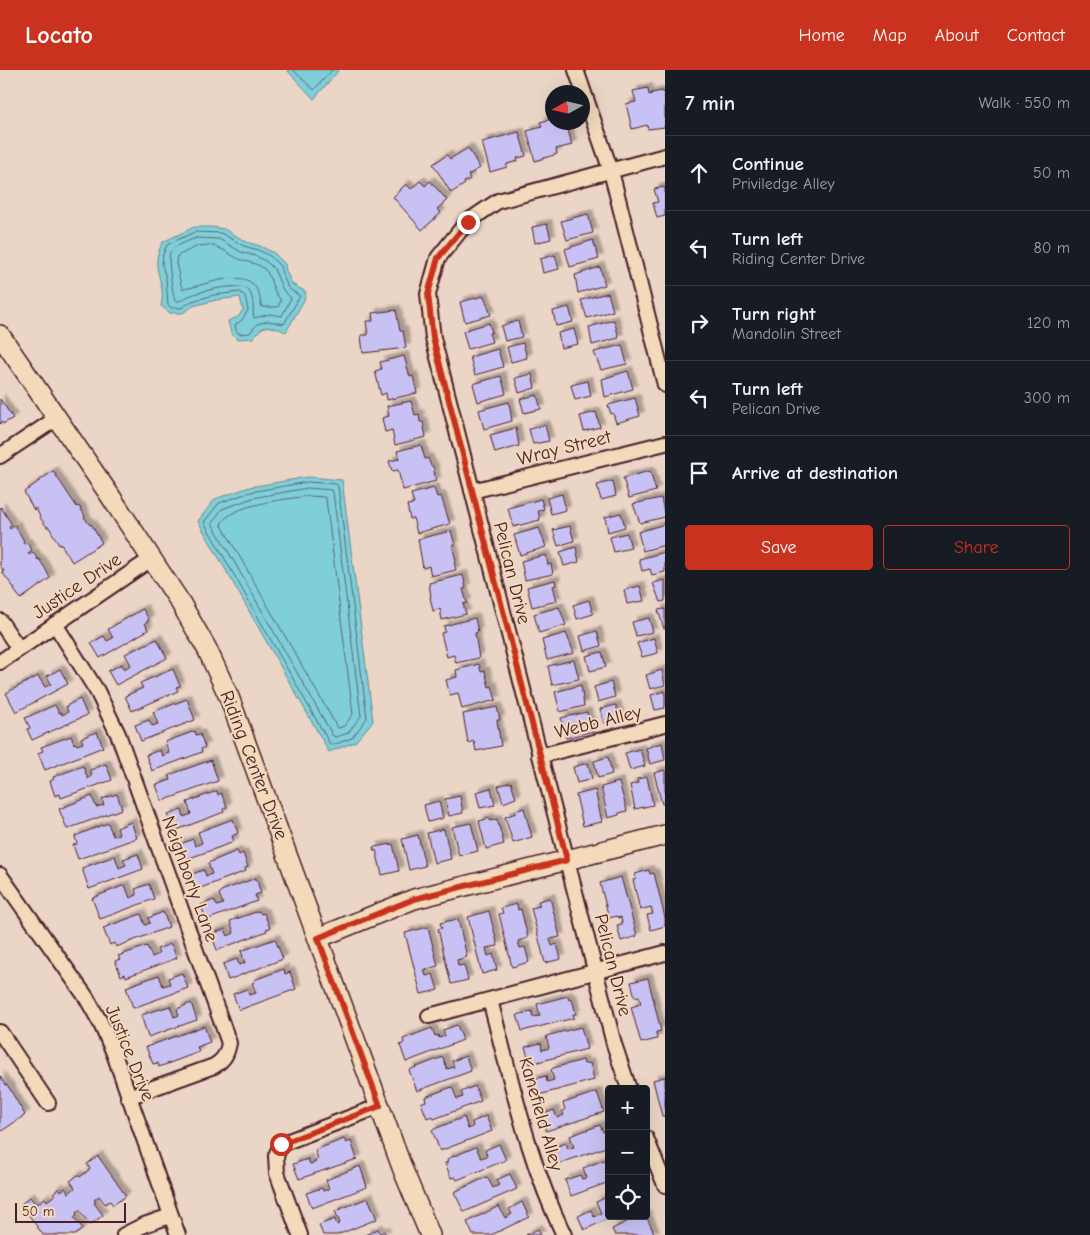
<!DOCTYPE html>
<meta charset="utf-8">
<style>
body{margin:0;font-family:"Comic Neue",sans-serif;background:#20242c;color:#f1f3f6}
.controls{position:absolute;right:15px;bottom:15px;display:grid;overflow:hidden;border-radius:5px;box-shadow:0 5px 20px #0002}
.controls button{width:45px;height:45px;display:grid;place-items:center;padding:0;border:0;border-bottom:1px solid #363941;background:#171b24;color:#f1f3f6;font:25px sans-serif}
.compass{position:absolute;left:545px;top:15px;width:45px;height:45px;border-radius:50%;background:#171b24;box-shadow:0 5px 20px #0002;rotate:262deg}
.scale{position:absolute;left:15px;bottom:12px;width:111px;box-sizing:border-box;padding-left:5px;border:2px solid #4a1f2b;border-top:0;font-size:14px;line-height:18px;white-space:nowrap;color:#4a1f2b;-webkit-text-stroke:4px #f2daba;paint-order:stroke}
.stop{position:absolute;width:15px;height:15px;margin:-11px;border:4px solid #c8321e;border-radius:50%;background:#fff}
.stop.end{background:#c8321e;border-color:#fff;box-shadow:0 1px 5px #0008}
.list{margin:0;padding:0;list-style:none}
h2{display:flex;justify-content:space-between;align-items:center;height:65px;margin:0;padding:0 20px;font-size:21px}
h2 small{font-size:16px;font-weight:400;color:#9ea1a6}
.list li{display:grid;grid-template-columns:32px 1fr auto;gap:15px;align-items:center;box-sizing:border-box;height:75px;padding:0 20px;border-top:1px solid #363941}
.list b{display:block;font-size:19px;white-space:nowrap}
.list p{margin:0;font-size:16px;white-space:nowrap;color:#9ea1a6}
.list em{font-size:16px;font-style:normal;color:#9ea1a6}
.actions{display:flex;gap:10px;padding:15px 20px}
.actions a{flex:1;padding:11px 0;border:1px solid #c8321e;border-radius:5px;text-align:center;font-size:18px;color:#c8321e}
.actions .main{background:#c8321e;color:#fff}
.icon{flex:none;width:28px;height:28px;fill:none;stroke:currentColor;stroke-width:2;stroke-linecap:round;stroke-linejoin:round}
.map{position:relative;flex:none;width:665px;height:1165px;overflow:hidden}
header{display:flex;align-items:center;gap:30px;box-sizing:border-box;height:70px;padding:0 25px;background:#c8321e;color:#fff}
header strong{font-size:24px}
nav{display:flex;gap:28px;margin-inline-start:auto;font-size:18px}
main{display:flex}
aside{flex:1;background:#171b24}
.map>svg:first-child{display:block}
.water{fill:#7ecfd9;stroke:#698993}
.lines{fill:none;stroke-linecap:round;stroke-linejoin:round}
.shore{stroke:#5f6571;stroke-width:1}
.building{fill:#c8c2f4;stroke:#4a1f2b;filter:url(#shadow)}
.street-casing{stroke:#4a1f2b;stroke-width:18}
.secondary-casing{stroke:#4a1f2b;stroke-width:22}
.street{stroke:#f2daba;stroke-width:14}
.secondary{stroke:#f2daba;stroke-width:19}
.route{stroke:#c8321e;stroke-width:6}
.labels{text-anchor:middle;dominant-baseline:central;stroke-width:4;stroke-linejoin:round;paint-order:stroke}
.street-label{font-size:19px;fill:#4a1f2b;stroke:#f2daba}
</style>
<header>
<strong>Locato</strong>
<nav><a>Home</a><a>Map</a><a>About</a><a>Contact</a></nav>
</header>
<main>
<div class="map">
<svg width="665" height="1165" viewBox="0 0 665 1165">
<defs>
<filter id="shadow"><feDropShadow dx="4.5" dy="-4.5" stdDeviation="1" flood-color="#0004"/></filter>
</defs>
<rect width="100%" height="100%" fill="#ead5c6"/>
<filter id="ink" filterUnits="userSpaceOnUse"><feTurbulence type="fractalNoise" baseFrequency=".02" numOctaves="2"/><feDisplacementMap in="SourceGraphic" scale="10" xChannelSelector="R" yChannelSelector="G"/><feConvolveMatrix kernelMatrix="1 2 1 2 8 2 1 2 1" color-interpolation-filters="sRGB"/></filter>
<g filter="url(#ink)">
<path class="water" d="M287 0H339L314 29Z
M194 157H212L224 159 247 172 260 176 274 183 285 194 286 201 292 214 306 222 304 230 286 262C268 255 264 253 253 268L237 269 231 263 228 251 238 247 243 240 240 227 216 230 193 236 183 243H170L161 236C165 218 159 212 157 196 156 187 159 179 163 172Z
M308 407 342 410 373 651 355 672 329 682 198 451 215 429 250 417Z"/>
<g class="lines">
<path class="shore" d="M293 0 314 20 332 0
M195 162 221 163 244 176 258 180 270 186 280 196 282 203 288 218 300 226 284 254 268 251 257 254 250 263 239 264 236 260 235 255 242 250 248 240 245 226 240 222 214 225 192 231 181 238H172L168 235 166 208 162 195 163 184 167 175Z
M196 168 219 169 241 182 256 186 267 192 274 199 283 220 291 228 282 246 270 244 254 248C252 240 255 229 249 221 242 211 200 221 189 226 184 228 181 232 175 231 173 223 166 186 171 181 176 175 189 171 196 168Z
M211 175C221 177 230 185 239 189 248 193 261 193 267 202 272 211 273 222 281 230L278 237H262C260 231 260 224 256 218 243 196 200 218 182 219L176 193 177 186 198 176Z
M308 412 336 414 338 416 367 648 352 668 333 675 330 674 204 452 219 433 251 422Z
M308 418 331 420 333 422 361 646 348 663 336 667 333 666 212 453 222 439 253 428Z
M309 426 324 427 326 429 353 644 344 656 339 658 337 657 221 454C231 434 287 429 309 426Z"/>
</g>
<path class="building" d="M648 18 649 25 652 24 651 23 663 21 665 29V57L648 59 647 55 632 59 626 34 636 32 633 21Z
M552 49V52H555V55L566 52 572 75 556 79 557 84 535 91 527 61 542 57 540 52Z
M519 62 526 86 517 88 518 91 507 94V97L490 102 482 72Z
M468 78 480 98 468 105 470 109 464 112 465 114 451 123 433 94 447 85 450 89Z
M420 111 425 116 430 111 447 130 437 139 441 143 422 160 393 127 406 114 411 119Z
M665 117V146L657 148 653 133 658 132 654 119Z
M588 144 593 163 567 170 561 151Z
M547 154 551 169 535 173 532 157Z
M593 170 599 189 570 197 565 179Z
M555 185 559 199 543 203 540 189Z
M600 197 605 215 578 223 575 205Z
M608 223 613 241 587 248 581 230Z
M484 226 491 245 465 252 460 232Z
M569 237 573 252 556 256 553 241Z
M396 240 400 261H403L406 278 363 283 361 265H368L366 251H373L372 243Z
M614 250 619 268 592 275 589 257Z
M518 251 522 267 505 271 501 256Z
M489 253 492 262 489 263 492 272 468 279 463 261Z
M574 259 578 274 561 278 558 263Z
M523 273 527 288 511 292 507 277Z
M622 275 627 294 601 300 594 282Z
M498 279 503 297 475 305 470 287Z
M404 286 410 307 413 306 417 323 387 330 386 323 381 325 375 301 382 299 380 292Z
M628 301 633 319 605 327 602 309Z
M532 304 535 318 519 323 515 308Z
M501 306 506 324 478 332 473 314Z
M588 311 591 326 575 330 571 315Z
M537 325 541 339 524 343 520 329Z
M635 328 640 346 616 353 613 343 611 344 608 335Z
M0 329 13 348 3 354 2 352 0 354Z
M411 331 415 345 419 344 420 352H423L426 367 395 375 392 360 385 362 382 348 389 346 387 336Z
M509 332 512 351 484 359 479 340Z
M596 342 600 357 584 361 580 346Z
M545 355 549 371 533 374 529 359Z
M516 358 519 376 495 383 490 365Z
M421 375 425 389 428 388 431 396H433L436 411 403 420 398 400 392 401 389 391 399 389 397 381Z
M53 401 77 437 79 436 85 446 84 447 90 455 91 454 102 473 72 492 61 474 59 475 49 457H47L41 449 36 438 34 440 24 422Z
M650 401 656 421 629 428 623 408Z
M613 411 616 426 601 430 597 415Z
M434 418 437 427 441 426 450 454 417 463 413 448 410 449 407 435 414 434 411 424Z
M562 424 566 440 551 444 547 428Z
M661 428 665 447 640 453 633 434Z
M541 429 544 439 538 440 540 450 513 457 508 438Z
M1 437 12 455 9 457 10 459 15 455 24 471 23 473 24 474 27 473 32 480 28 483 29 485 33 482 38 490 39 489 45 498 50 508 21 529 14 520 15 519 2 502 4 501 0 496V438Z
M621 443 625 457 608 462 605 447Z
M665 454V475L643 481 638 462Z
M570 456 574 471 558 476 553 460Z
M539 458 546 477 520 485 514 465Z
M451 461 455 475H452L456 491H454L456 500 431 506 429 496 423 498 418 469Z
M627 463 631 478 614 482 610 467Z
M576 477 579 492 564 496 560 482Z
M665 482V502L652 505 650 499 642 501 639 489Z
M546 485 548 495 551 494 553 504 525 510 521 491Z
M463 505 466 518 463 519 467 533 463 534 466 544 442 550 440 539 433 541 430 527H431L429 513Z
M555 510 556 515 553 516 557 531 532 537 527 517Z
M665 510V531L660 532 653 513Z
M640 516 644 531 627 534 624 520Z
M589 530 593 544 577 549 573 535Z
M559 537 566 555 539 563 534 544Z
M143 539 149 550 145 553 148 560 100 588 91 573 104 566 107 571 113 568 108 559Z
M665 539V559H664L658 540Z
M475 548 478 562 475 563 479 588 456 593 454 585 447 587 441 563 445 562 444 556Z
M649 548 653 562 636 566 632 552Z
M597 561 601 576 584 581 580 566Z
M566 563 574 583 547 590 542 570Z
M654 568 658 583 642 587 637 573Z
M157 569 167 588 116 615 108 601 122 594 124 599 131 595 125 584Z
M602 582 606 597 590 601 586 586Z
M574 590 579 609 552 615 548 596Z
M479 594 481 602 485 601 489 617 492 616 496 630 462 639 458 623 450 625 446 610 457 607 456 600Z
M60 599 68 614 16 642 6 623 38 606 45 617 51 614 47 606Z
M173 599 180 616 176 617 178 621 132 641 125 626 143 618 140 613Z
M662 600 665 615 650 619 646 605Z
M611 612 615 627 598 632 594 617Z
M581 615 584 636 560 642 555 622Z
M665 621V638L655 640 651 625Z
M80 629 87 645 32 670 27 659 30 658 25 648 55 635 59 643 61 642 62 645 68 642 66 636Z
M187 629 195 650 141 671 135 655 149 650 152 656 158 654 153 642Z
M616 635 620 649 604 653 600 639Z
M497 637 500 650H497L501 676 476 681 474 671 468 673 463 644Z
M587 642 589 652H592L594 661 566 668 561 648Z
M195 661 196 665 200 664 205 677 201 679 202 682 152 701 146 685 160 680 162 686 169 683 165 672Z
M97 662 103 677 45 700 38 683 43 681 41 677 71 666 74 674 76 673 77 675 83 673 81 668Z
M662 673 665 690 650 694 646 678Z
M640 679 645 696 630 700 625 683Z
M608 687 612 704 598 708 594 691Z
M211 690 218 711 162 731 156 715 171 710 169 705Z
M588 693 592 709 577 713 573 697Z
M106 694 112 710 61 728 60 724 55 726 50 711 54 709 53 707 83 696 88 709 92 705 90 700Z
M665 700V733L662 734 654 703Z
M647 707 653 735 635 739 630 715 638 713 637 709Z
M511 712 516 728 503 733 498 716Z
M619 712 627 741 619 743V745L608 748 601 717Z
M491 718 495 735 480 738 476 722Z
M595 720 602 752 583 756 576 725Z
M217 721 218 725 221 723 227 737 223 739 224 742 174 761 168 745 182 740 184 747 191 744 187 732Z
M117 724 122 739 67 759 59 739 92 726 96 737 104 735 102 729Z
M460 726 463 743 449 746 445 729Z
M439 731 443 748 428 752 424 735Z
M524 738 532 767 513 773 505 747 516 743 515 741Z
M490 748V751L497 749 504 774 486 779 479 751Z
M233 749 238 763 232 766 234 772 184 790 178 775 193 769 195 776 202 773 198 762Z
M131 752 137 768 78 789 73 775 77 774 75 766 108 753 113 766 119 764 117 758Z
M471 753 478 781 459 786 452 757Z
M444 759 451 789 434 793 427 763Z
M418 765 425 796 409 800 402 769Z
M393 774 399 801 382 805 376 780 374 781 373 777Z
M237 781 239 785 243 783 248 797 245 798 246 801 195 820 189 805 204 800 206 806 212 804 208 793Z
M138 784 143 799 89 819 82 798 115 786 119 798 126 795 123 789Z
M649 800 650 804 654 803 665 848V856L651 860 647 845 653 844 651 837 640 840 633 810 636 809 635 804Z
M621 807 637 866 621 871 617 855 622 854 621 847 618 848 617 846 609 848 600 813Z
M256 808 261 823 255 825 257 831 206 850 201 835 214 830 217 836 223 834 219 824 221 821Z
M149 814 154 829 100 849 92 828 125 815 130 828 137 825 135 819Z
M550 828 560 867 550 869 552 876 557 874 561 889 545 893 531 838 540 836 538 831Z
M517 834 518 840 521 839 528 868 518 871 520 878 525 877 529 892 512 897 499 844 503 843 501 838Z
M259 841 261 844 264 843 270 858 266 859 267 861 217 880 211 864 225 859 228 866 234 863 230 851Z
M489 841 498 876 486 878 488 886 493 884 497 900 482 904 468 847Z
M163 842 169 857 116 877 114 873 110 875 103 858 141 844 145 855 150 853 148 848Z
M458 849 467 887 457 890 458 896 464 895 468 910 451 914 438 859 442 858 440 853Z
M428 857 438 896 424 900 426 906 433 904 438 920 421 924 405 863Z
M275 869 283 889 228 910 223 894 237 889 239 895 245 893 241 881Z
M171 874 177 888 126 907 125 904 121 906 115 891 120 889 118 886 147 876 152 887 159 884 157 879Z
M284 899 285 904 290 902 296 919 239 940 233 924 247 919 249 925 256 923 252 913 255 912 254 910Z
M182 903 188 918 133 938 126 917 159 905 163 916 170 914 168 908Z
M648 908 661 961 656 962 657 969 641 973 631 937 641 934 639 926 635 927 631 912Z
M568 926 569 930 572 929 576 944H573L574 948 522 961 517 945 532 941 533 947 540 946 537 934Z
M191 933 197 950 148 967 141 945 170 936 174 947 179 945 177 939Z
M457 955 463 970 406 992 400 975 404 973 403 969 432 958 435 966 438 965 439 968 445 966 443 960Z
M204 956 210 972 197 977 199 982 159 997 158 993 153 994 146 977Z
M581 957 587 979 530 994 525 977 541 973 542 980 549 978 546 966Z
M466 986 471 1001 417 1021 409 1000 443 987 447 999 454 997 452 991Z
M583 990 584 994 590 993 594 1010 535 1026 531 1010 546 1006 547 1012 554 1010 551 1000 553 998Z
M0 1006 5 1015 8 1016 25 1045 0 1062Z
M665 1007V1046H662L653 1010Z
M475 1016 481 1031 434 1049 432 1046 427 1048 421 1033 426 1031 425 1027 452 1017 457 1029 463 1027 461 1022Z
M597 1022 604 1042 546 1061 541 1045 554 1040 557 1048 564 1045 562 1041 565 1040 563 1033Z
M486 1046 492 1061 440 1081 432 1060 464 1047 468 1059 473 1057 472 1052Z
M600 1055 603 1062 608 1060 609 1076 558 1094 552 1078 566 1073 568 1079 574 1077 570 1066Z
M344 1069 346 1073 351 1071 357 1089 299 1109 293 1094 308 1089 310 1094 316 1092 315 1090 318 1089 315 1080Z
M499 1074 506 1090 457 1110 455 1107 451 1108 445 1093 448 1092 447 1089 476 1077 481 1088 487 1086 485 1080Z
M98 1086 126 1126 113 1135 110 1131 105 1134 99 1126 94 1130 96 1132 94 1133 103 1145 90 1155 79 1140 76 1143 77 1145 74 1147 83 1159 75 1165H43L21 1134 30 1127 36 1135 45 1128 47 1131 55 1125 53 1123 59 1118 61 1121 65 1118 69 1123 75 1118 70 1111 78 1105 80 1107 84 1104 90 1099 87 1094Z
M609 1088V1112L571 1126 565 1110 580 1105 582 1109 587 1108 583 1098Z
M360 1096 367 1117 312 1138 306 1123 322 1118 323 1121 329 1119 326 1110Z
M510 1104 517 1119 464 1142 454 1122 487 1107 493 1118 499 1115 496 1110Z
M609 1126V1146H614L584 1160 578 1146 591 1140 594 1147 601 1143 596 1132Z
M368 1128 377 1149 337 1165H323L319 1155 335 1149 337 1155 340 1153 335 1141Z
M522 1132 529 1147 491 1165H473L467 1152 499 1136 505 1148 512 1144 509 1139Z
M639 1146H646L655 1165H615L612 1159Z
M378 1159 380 1163 384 1161 386 1165H365Z
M538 1159 541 1165H526Z"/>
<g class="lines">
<g class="street-casing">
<path id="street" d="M576 0 611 101 665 315
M0 386 57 348
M472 421 665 373
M0 551 19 579
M55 554 97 621 118 664 229 973C227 984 224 990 214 996L128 1027
M0 592 151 489
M539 686 665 654
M0 805 86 927 100 952 113 981 178 1165
M490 930C511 1009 528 1091 564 1165
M429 946 665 883
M0 962 48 1033
M629 1019 614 974 433 268 428 224 438 188 467 152 498 131 665 86
M646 1068 665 1115
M124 1165 144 1155 170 1146
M300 1165 277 1103 276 1086 281 1074 380 1036"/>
</g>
<g class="secondary-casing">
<path id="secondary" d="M0 265 109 424 180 532 207 579 229 627 403 1100 430 1165
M318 868 414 829 665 765"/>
</g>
<use href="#street" class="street"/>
<use href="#secondary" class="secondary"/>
</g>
</g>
<g class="lines" filter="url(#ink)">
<path class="route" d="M281 1074 380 1036 318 868 414 829 567 790 433 268 428 224 438 188 468 152"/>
</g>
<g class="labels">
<g class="street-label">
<text transform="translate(564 378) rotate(-14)">Wray Street</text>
<text transform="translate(512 503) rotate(76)">Pelican Drive</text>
<text transform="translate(77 516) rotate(-34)">Justice Drive</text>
<text transform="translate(598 652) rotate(-14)">Webb Alley</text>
<text transform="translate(254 695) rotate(69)">Riding Center Drive</text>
<text transform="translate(190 809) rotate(70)">Neighborly Lane</text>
<text transform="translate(613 895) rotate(76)">Pelican Drive</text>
<text transform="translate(130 983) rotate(68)">Justice Drive</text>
<text transform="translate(541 1044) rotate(74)">Kanefield Alley</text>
</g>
</g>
</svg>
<div class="controls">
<button>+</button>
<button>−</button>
<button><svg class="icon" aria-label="locate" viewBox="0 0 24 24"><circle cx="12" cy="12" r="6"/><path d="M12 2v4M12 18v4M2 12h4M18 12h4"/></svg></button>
</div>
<svg class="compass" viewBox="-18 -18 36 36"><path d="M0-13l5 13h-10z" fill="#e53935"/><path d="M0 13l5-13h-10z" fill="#9ea1a6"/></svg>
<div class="scale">50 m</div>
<div class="stop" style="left:281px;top:1074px"></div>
<div class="stop end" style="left:468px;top:152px"></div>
</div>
<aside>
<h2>7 min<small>Walk · 550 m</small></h2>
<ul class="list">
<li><svg class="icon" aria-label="ahead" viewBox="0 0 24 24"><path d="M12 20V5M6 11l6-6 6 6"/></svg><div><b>Continue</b><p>Priviledge Alley</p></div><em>50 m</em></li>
<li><svg class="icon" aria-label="left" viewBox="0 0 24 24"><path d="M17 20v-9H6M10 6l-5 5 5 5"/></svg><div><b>Turn left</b><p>Riding Center Drive</p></div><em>80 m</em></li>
<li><svg class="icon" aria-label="right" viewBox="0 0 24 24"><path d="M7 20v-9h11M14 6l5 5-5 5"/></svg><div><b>Turn right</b><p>Mandolin Street</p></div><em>120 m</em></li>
<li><svg class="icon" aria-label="left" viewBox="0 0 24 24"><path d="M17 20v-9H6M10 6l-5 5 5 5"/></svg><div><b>Turn left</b><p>Pelican Drive</p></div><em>300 m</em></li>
<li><svg class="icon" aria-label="arrive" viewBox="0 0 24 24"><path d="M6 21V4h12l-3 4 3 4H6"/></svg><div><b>Arrive at destination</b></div></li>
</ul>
<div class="actions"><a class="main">Save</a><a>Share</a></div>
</aside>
</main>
